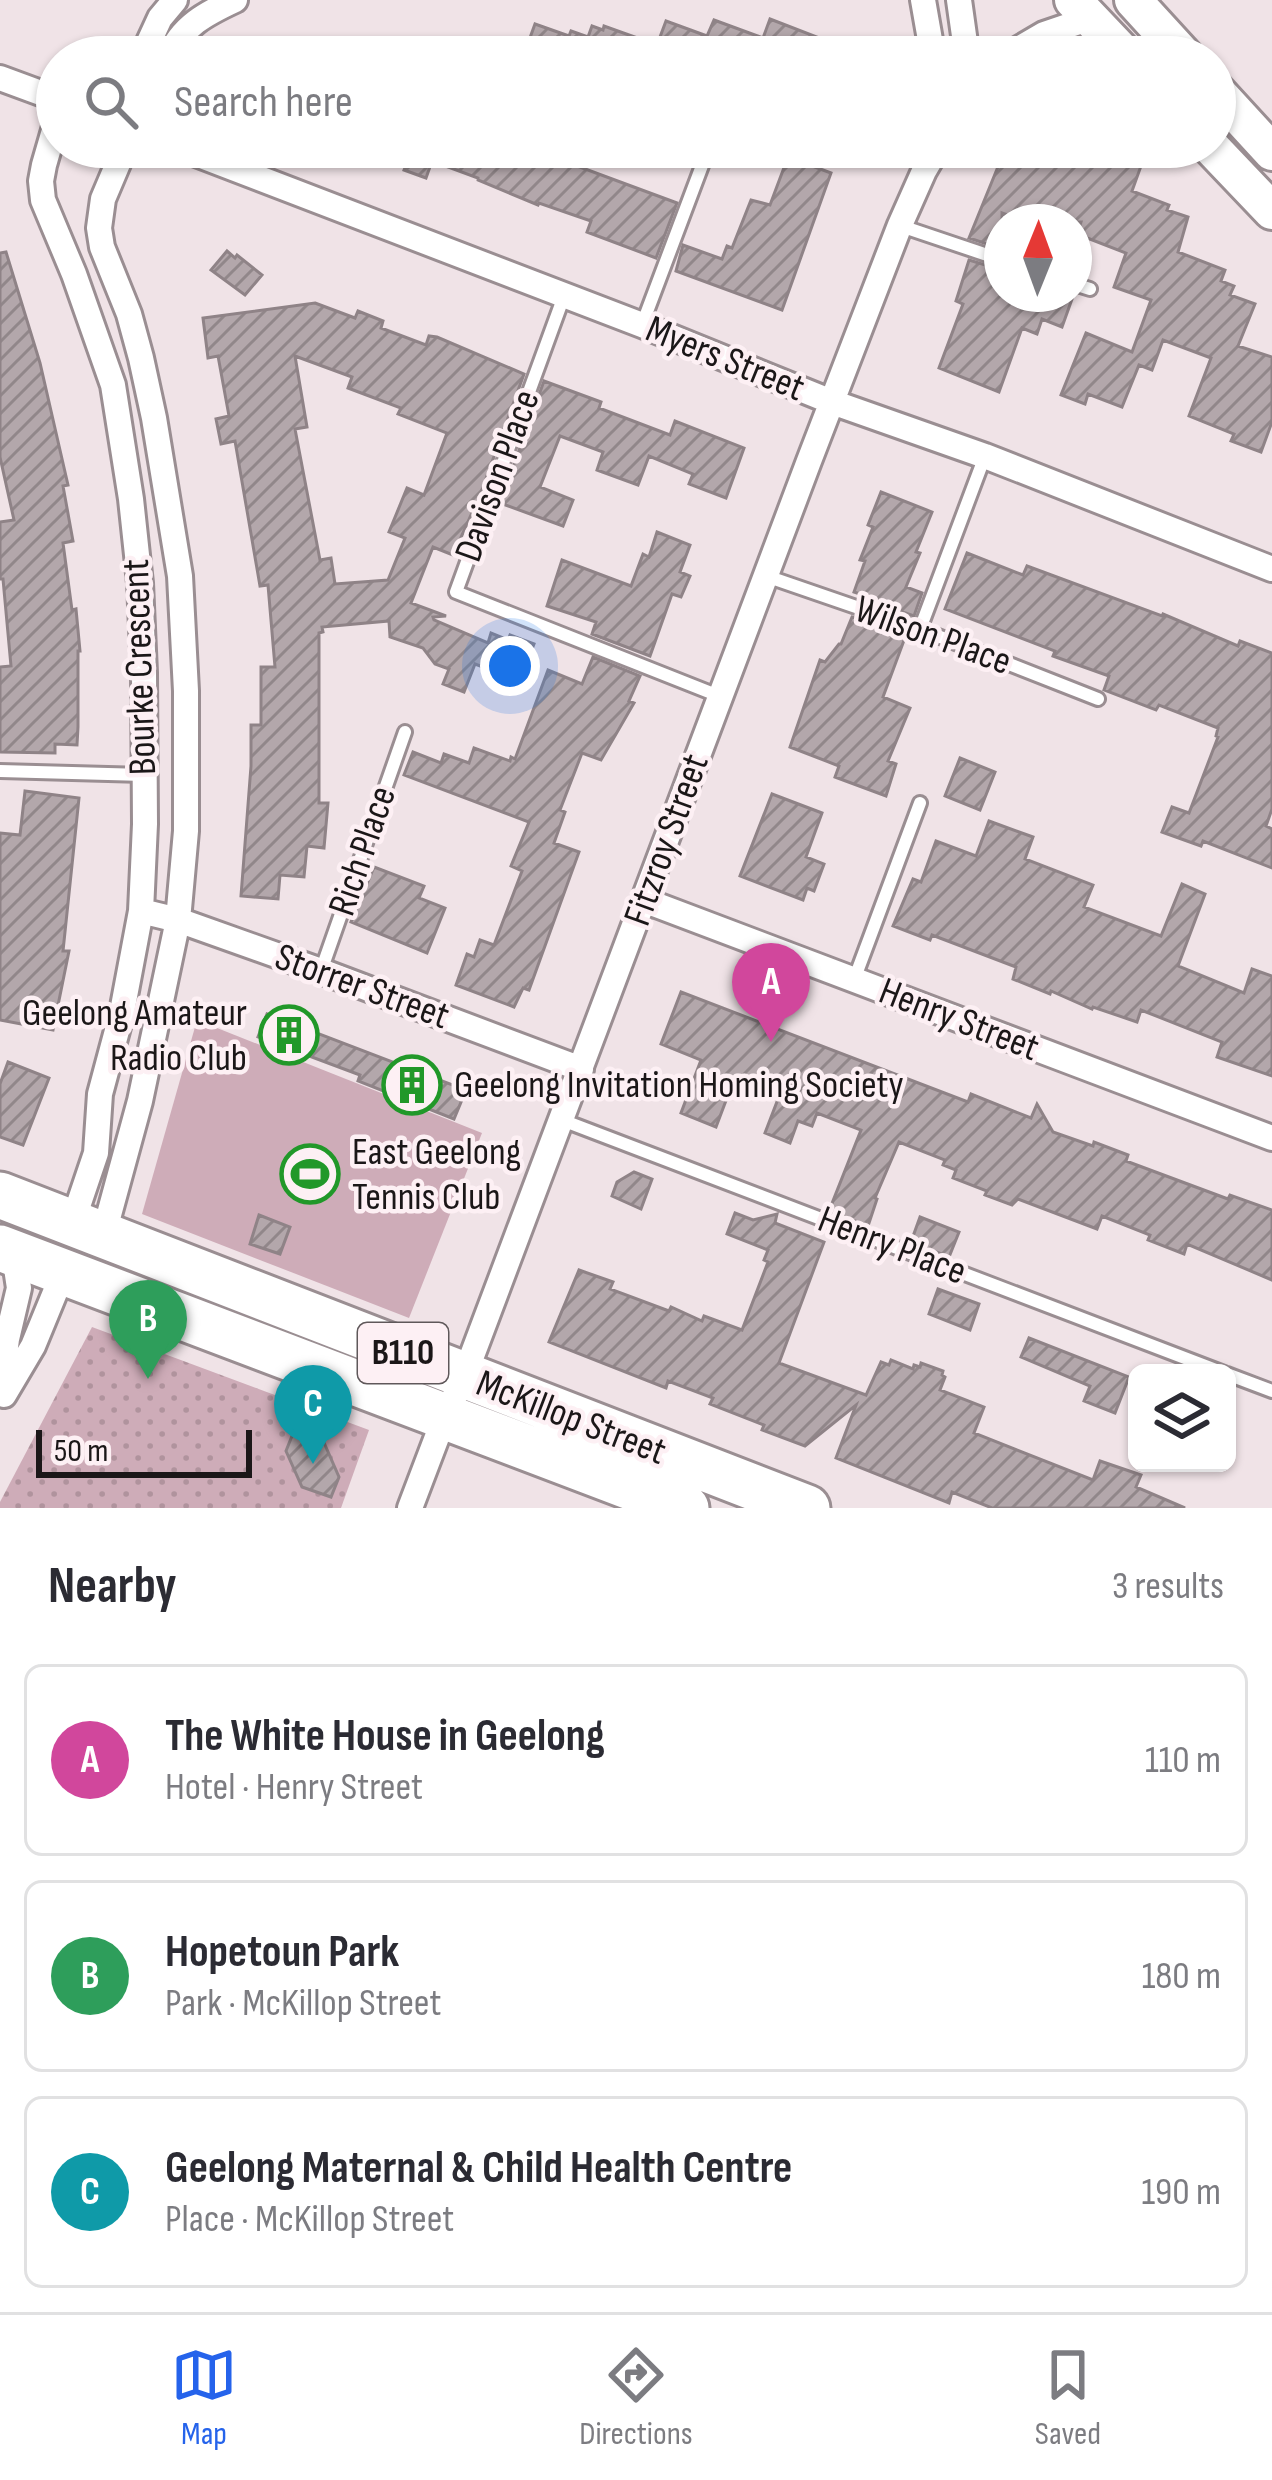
<!DOCTYPE html>
<meta charset="utf-8">
<style>
body{margin:0;font-family:"Sofia Sans Condensed",sans-serif;background:#f7f7f7;color:#2b2b33}
.controls{position:absolute;right:36px;bottom:36px;display:grid;overflow:hidden;border-radius:18px;box-shadow:0 3px 9px #0004}
.controls button{width:108px;height:108px;display:grid;place-items:center;padding:0;border:0;border-bottom:3px solid #e1e1e2;background:#fff;color:#2b2b33;font:60px sans-serif}
.compass{position:absolute;left:984px;top:204px;width:108px;height:108px;border-radius:50%;background:#fff;box-shadow:0 3px 9px #0004;rotate:1deg}
.scale{position:absolute;left:36px;bottom:30px;width:216px;box-sizing:border-box;padding-left:12px;border:6px solid #1b1718;border-top:0;font-size:33px;line-height:42px;white-space:nowrap;color:#1b1718;-webkit-text-stroke:9px #fdf0f4;paint-order:stroke}
.you{position:absolute;left:510px;top:666px;width:42px;height:42px;margin:-30px;border:9px solid #fff;border-radius:50%;background:#1a73e8;box-shadow:0 0 0 18px #1a73e833}
.badge{display:grid;place-items:center;width:78px;height:78px;border-radius:50%;background:#2563eb;color:#fff;font-size:39px;font-weight:700}
.pin{position:absolute;translate:-50% -99px;filter:drop-shadow(0 3px 6px #0008)}
.pin::after{content:'';position:absolute;top:63px;width:42px;height:36px;background:inherit;clip-path:polygon(0 0,100% 0,50% 100%)}
.list{margin:0;padding:0;list-style:none}
h2{display:flex;justify-content:space-between;align-items:center;height:156px;margin:0;padding:0 48px;font-size:51px}
h2 small{font-size:39px;font-weight:400;color:#7c7c81}
.list li{display:grid;grid-template-columns:78px 1fr auto;gap:36px;align-items:center;box-sizing:border-box;height:192px;margin:0 24px 24px;padding:0 24px;border:3px solid #e1e1e2;border-radius:18px}
.list b{display:block;font-size:45px;white-space:nowrap}
.list p{margin:0;font-size:39px;white-space:nowrap;color:#7c7c81}
.list em{font-size:39px;font-style:normal;color:#7c7c81}
.icon{flex:none;width:66px;height:66px;fill:none;stroke:currentColor;stroke-width:2;stroke-linecap:round;stroke-linejoin:round}
.map{position:relative;flex:none;width:1272px;height:1508px;overflow:hidden}
.search{position:absolute;background:#fff;box-shadow:0 3px 9px #0004;left:36px;right:36px;top:36px;height:132px;display:flex;align-items:center;gap:30px;box-sizing:border-box;padding:0 42px;border-radius:66px;color:#7c7c81;font-size:45px}
.sheet{height:804px;background:#fff}
nav{display:flex;justify-content:space-around;align-items:center;box-sizing:border-box;height:168px;border-top:3px solid #e1e1e2;background:#fff;font-size:33px;color:#7c7c81}
nav a{display:grid;justify-items:center;gap:6px}
nav .on{color:#2563eb}
.map>svg:first-child{display:block}
.grass{fill:#ceacb8}
.park{fill:url(#park-dots)}
.building{fill:url(#building-hatch);stroke:#8f8387;stroke-width:3;fill-rule:evenodd}
.lines{fill:none;stroke-linecap:round;stroke-linejoin:round}
.lane-casing{stroke:#9a8e92;stroke-width:18}
.street-casing{stroke:#9a8e92;stroke-width:30}
.secondary-casing{stroke:#9a8e92;stroke-width:42}
.highway-casing{stroke:#9a8e92;stroke-width:51}
.lane{stroke:#fff;stroke-width:12}
.street{stroke:#fff;stroke-width:24}
.secondary{stroke:#fff;stroke-width:36}
.highway{stroke:#fff;stroke-width:45}
.labels{text-anchor:middle;dominant-baseline:central;stroke-width:9;stroke-linejoin:round;paint-order:stroke}
.shield{fill:#fdf0f4;stroke:#5f585a;stroke-width:3}
.shield-label{font-size:36px;font-weight:bold;fill:#1b1718}
.street-label{font-size:39px;fill:#1b1718;stroke:#fdf0f4}
.poi-label{font-size:39px;fill:#1b1718;stroke:#fdf0f4;text-anchor:start}
</style>
<div class="map">
<svg width="1272" height="1508" viewBox="0 0 1272 1508">
<defs>
<pattern id="park-dots" width="8" height="8" patternUnits="userSpaceOnUse" patternTransform="scale(3)"><rect width="8" height="8" fill="#ceacb8"/><path d="M2 2h.1M6 6h.1" fill="none" stroke="#b0939d" stroke-width="1.8" stroke-linecap="round"/></pattern>
<pattern id="building-hatch" width="6" height="6" patternUnits="userSpaceOnUse" patternTransform="scale(3)"><rect width="6" height="6" fill="#b3a7ab"/><path d="M-1 1l2-2M0 6l6-6M5 7l2-2" fill="none" stroke="#91878a"/></pattern>
</defs>
<rect width="100%" height="100%" fill="#f0e3e7"/>
<path class="grass" d="M197 1020 482 1133 409 1318 142 1214Z"/>
<path class="park" d="M92 1327 369 1430 341 1508H0V1502Z"/>
<path class="building" d="M770 19 817 37 809 57H523L535 24 569 36 571 31 588 37 592 26 603 30 604 26 657 45 666 21 707 36 714 20 763 38Z
M366 147H526L677 203 656 258 587 232 591 221 539 203 538 205 478 180V178L432 161 426 178 404 170 406 165 365 150Z
M1006 147H1073L1105 158 1106 153 1141 166 1132 191 1169 205 1167 210 1188 217 1178 252 1225 270 1221 281 1234 286 1230 295 1255 304 1238 346 1272 357V422L1261 452 1231 441 1234 434 1189 416 1211 358 1163 340 1152 370 1139 365 1122 407 1088 394 1085 404 1061 395 1086 333 1132 352 1151 300 1114 287 1126 253 1077 234 1081 222H1027L1002 213V249L969 238Z
M788 157 831 173 782 310 676 271 683 245 722 259 727 246 732 248 751 200 770 205Z
M227 251 235 258 237 255 262 275 245 295 211 270Z
M6 252 40 363 68 485 63 486 73 541 63 543 72 610 76 609 80 651H78V727L77 745 55 744V753L0 752V667L11 666 3 579H0V522L14 520 0 457V253Z
M969 260 1002 270V294H1059L1072 299 1062 327 1042 319 1037 334 1022 328 999 392 939 368 963 304 956 301Z
M315 303 355 318 358 311 383 321 381 328 426 345 429 336 437 337 524 374 480 495 453 555 433 547 411 603 446 616 433 617 434 620 488 643 491 633 508 640 510 635 534 644 520 681 475 664 464 692 443 684 449 669 435 664 423 648 390 637 389 621 322 627 323 632 319 633V803H328L324 848 307 846 304 877 280 875 278 899 241 896 251 766V725H261V667H275L268 585 260 586 235 441 221 444 216 419 229 416 218 356 208 358 203 318ZM295 356 352 377 348 388 401 408 398 414 447 433 424 495 407 488 389 532 405 538 388 580 335 584 331 558 320 560 295 429 307 427Z
M544 381 601 402 599 408 670 435 675 421 744 448 726 498 689 484 693 474 649 456 638 485 597 470 603 452 560 436 540 487 573 500 563 526 500 503Z
M881 492 932 512 916 552 920 553 906 587 922 593 914 616 859 597 860 594 854 592 865 561 860 560 873 527 868 525Z
M657 532 690 545 680 572 690 576 681 597 672 594 650 656 592 634 596 622 547 606 562 560 631 586 643 554 649 557Z
M967 553 1023 575 1027 566 1162 616 1163 614 1238 646 1240 641 1272 653V809L1266 826 1272 829V868L1203 841 1201 846 1162 832 1172 807 1189 813 1218 737 1216 736 1218 728 1159 705 1156 710 1104 690 1109 676 1053 656 1055 651 945 609Z
M852 617 906 635 883 697 910 708 888 761 896 764 886 796 835 777 839 766 790 747 820 660 825 662 839 644H841Z
M593 657 640 676 629 701 634 703 601 760 582 753 560 810 565 812 554 843 579 852 529 990 523 988 514 1007 456 985 467 954 474 957 480 940 494 945 522 871 511 866 529 822 404 775 413 752 441 763 444 754 469 763 474 748 510 761 511 757 515 759 548 670 582 684Z
M960 758 995 772 980 810 945 796Z
M25 791 79 798 63 951H69L53 1030 0 1020V833L20 835Z
M772 794 822 813 806 857 824 864 814 891 807 888 803 900 740 876Z
M989 821 1033 837 1025 859 1093 885 1084 907 1161 936 1182 884 1205 894 1178 966 1244 993 1252 969 1272 976V1076L1217 1057 1222 1042 1141 1010 1137 1022 1093 1007 1092 1009 1051 991 1050 994 1013 979 1016 967 932 935 930 940 893 926 913 879 921 882 936 841 976 856Z
M374 867 424 886 419 898 445 908 427 953 351 922Z
M681 992 968 1102 971 1094 1031 1118 1037 1104 1053 1132 1093 1146 1094 1142 1128 1155 1126 1161 1228 1199 1230 1195 1272 1210V1280L1187 1244 1184 1254 1148 1240 1150 1235 1102 1216 1097 1229 1018 1199 1012 1205 985 1195 987 1191 953 1178 956 1170 943 1165 945 1160 899 1142 875 1198 877 1199 868 1226 829 1211 861 1130 817 1113 812 1126 798 1121 790 1143 765 1133 778 1099 733 1082 716 1127 681 1113 701 1060 661 1044Z
M267 1014 466 1090 454 1119 358 1081 360 1075 258 1037Z
M8 1062 49 1078 23 1145 0 1137V1084Z
M634 1172 652 1179 641 1209 612 1196 617 1182Z
M735 1213 753 1220 777 1214 775 1223 824 1242 779 1363 866 1395 881 1362 889 1365 891 1360 913 1369 914 1365 920 1367 921 1363 943 1371 942 1375 945 1377 940 1390 984 1407 974 1433 1093 1480 1100 1461 1141 1475 1136 1487 1185 1508H992L952 1492 949 1503 836 1458 856 1405 805 1446 762 1430 764 1425 710 1404 713 1398 668 1381 666 1388 549 1342 579 1270 613 1282 610 1289 669 1311 671 1307 702 1321 704 1316 742 1330 768 1262 764 1260 768 1250 727 1234Z
M259 1215 290 1227 280 1254 250 1244Z
M920 1217 959 1232 949 1257 911 1242Z
M938 1289 979 1304 970 1330 929 1314Z
M1029 1338 1129 1377 1115 1413 1084 1401 1090 1386 1021 1357Z
M298 1421 318 1429 339 1477 331 1497 302 1487 286 1451Z"/>
<g class="lines">
<g class="lane-casing">
<path id="lane" d="M901 226 1002 260
M1074 284 1090 289
M564 296 456 592 719 696
M642 325 709 147
M766 576 920 629 1098 699
M920 629 985 456
M0 771 144 775
M321 971 405 732
M854 980 920 803
M562 1120 1224 1373
M1227 1374 1272 1391"/>
</g>
<g class="street-casing">
<path id="street" d="M923 0 933 57
M959 0 967 57
M142 57 160 18 175 0
M169 57C181 26 207 13 235 0
M1005 57 1044 34 1091 18
M0 78 57 99
M57 120 44 165 41 181 43 200 74 274 113 385 131 499 140 583 144 673 145 824 141 911 122 1012 100 1094 96 1153 73 1221
M178 147 642 325 832 402 985 456 1272 569
M646 901 1272 1138
M141 911 178 920 321 971 581 1069
M104 1233 140 1101 178 920 186 831V691L180 576 154 418 141 358 129 314 102 247 99 228 103 199 125 147
M0 1392 7 1339 19 1288 16 1268 5 1250
M4 1395 33 1346 63 1273
M410 1508 445 1416 464 1377 809 461 900 225 924 171 938 147"/>
</g>
<g class="secondary-casing">
<path id="secondary" d="M1073 0 1127 57
M1133 0 1185 57
M1215 90 1272 152
M1211 147 1272 211"/>
</g>
<g class="highway-casing">
<path id="highway" d="M0 1195 807 1508
M0 1248 686 1508"/>
</g>
<use href="#lane" class="lane"/>
<use href="#street" class="street"/>
<use href="#secondary" class="secondary"/>
<use href="#highway" class="highway"/>
</g>
<defs>
<g id="building-ring" transform="scale(3)"><circle r="9.5" fill="#fdf0f4" stroke="#219829" stroke-width="1.5"/><path d="M-4-6H4V6H1V3H-1V6H-4ZM-2.5-4.3h1.7v1.8h-1.7ZM.8-4.3h1.7v1.8H.8ZM-2.5-1h1.7V.8h-1.7ZM.8-1h1.7V.8H.8Z" fill="#219829"/></g>
<g id="stadium-ring" transform="scale(3)"><circle r="9.5" fill="#fdf0f4" stroke="#219829" stroke-width="1.5"/><path d="M0-5a6.5 5 0 1 0 0 10a6.5 5 0 1 0 0-10ZM-3.5-1.8h7v3.6h-7Z" fill="#219829"/></g>
</defs>
<g fill-rule="evenodd">
<use href="#building-ring" x="289" y="1035"/>
<use href="#building-ring" x="412" y="1085"/>
<use href="#stadium-ring" x="310" y="1174"/>
</g>
<g class="labels">
<rect class="shield" x="358" y="1323" width="90" height="60" rx="9"/>
<g class="shield-label">
<text x="403" y="1353">B110</text>
</g>
<g class="street-label">
<text transform="translate(725 359) rotate(22)">Myers Street</text>
<text transform="translate(498 476) rotate(-70)">Davison Place</text>
<text transform="translate(933 636) rotate(20)">Wilson Place</text>
<text transform="translate(140 667) rotate(-92)">Bourke Crescent</text>
<text transform="translate(667 840) rotate(-70)">Fitzroy Street</text>
<text transform="translate(363 851) rotate(-71)">Rich Place</text>
<text transform="translate(362 987) rotate(20)">Storrer Street</text>
<text transform="translate(959 1020) rotate(21)">Henry Street</text>
<text transform="translate(892 1246) rotate(21)">Henry Place</text>
<text transform="translate(571 1418) rotate(21)">McKillop Street</text>
</g>
<g class="poi-label">
<text x="247" y="1013" text-anchor="end">Geelong Amateur<tspan x="247" dy="45">Radio Club</tspan></text>
<text x="454" y="1085">Geelong Invitation Homing Society</text>
<text x="352" y="1152">East Geelong<tspan x="352" dy="45">Tennis Club</tspan></text>
</g>
</g>
</svg>
<div class="controls">
<button><svg class="icon" aria-label="layers" viewBox="0 0 24 24"><path d="M12 4l9 5-9 5-9-5zM3 14l9 5 9-5"/></svg></button>
</div>
<svg class="compass" viewBox="-18 -18 36 36"><path d="M0-13l5 13h-10z" fill="#e53935"/><path d="M0 13l5-13h-10z" fill="#7c7c81"/></svg>
<div class="scale">50 m</div>
<div class="you"></div>
<div class="pin badge" style="left:771px;top:1042px;background:#d1479c">A</div>
<div class="pin badge" style="left:148px;top:1379px;background:#2e9e5b">B</div>
<div class="pin badge" style="left:313px;top:1464px;background:#0f9aa8">C</div>
<div class="search"><svg class="icon" aria-label="search" viewBox="0 0 24 24"><circle cx="10" cy="10" r="6"/><path d="M15 15l6 6"/></svg>Search here</div>
</div>
<section class="sheet">
<h2>Nearby<small>3 results</small></h2>
<ul class="list">
<li><span class="badge" style="background:#d1479c">A</span><div><b>The White House in Geelong</b><p>Hotel · Henry Street</p></div><em>110 m</em></li>
<li><span class="badge" style="background:#2e9e5b">B</span><div><b>Hopetoun Park</b><p>Park · McKillop Street</p></div><em>180 m</em></li>
<li><span class="badge" style="background:#0f9aa8">C</span><div><b>Geelong Maternal &amp; Child Health Centre</b><p>Place · McKillop Street</p></div><em>190 m</em></li>
</ul>
</section>
<nav>
<a class="on"><svg class="icon" aria-label="map" viewBox="0 0 24 24"><path d="M3 6l6-2 6 2 6-2v14l-6 2-6-2-6 2zM9 4v14M15 6v14"/></svg>Map</a>
<a><svg class="icon" aria-label="directions" viewBox="0 0 24 24"><path d="M12 3l9 9-9 9-9-9zM9 14v-3h6M13 9l2 2-2 2"/></svg>Directions</a>
<a><svg class="icon" aria-label="saved" viewBox="0 0 24 24"><path d="M7 4h10v16l-5-4-5 4z"/></svg>Saved</a>
</nav>
